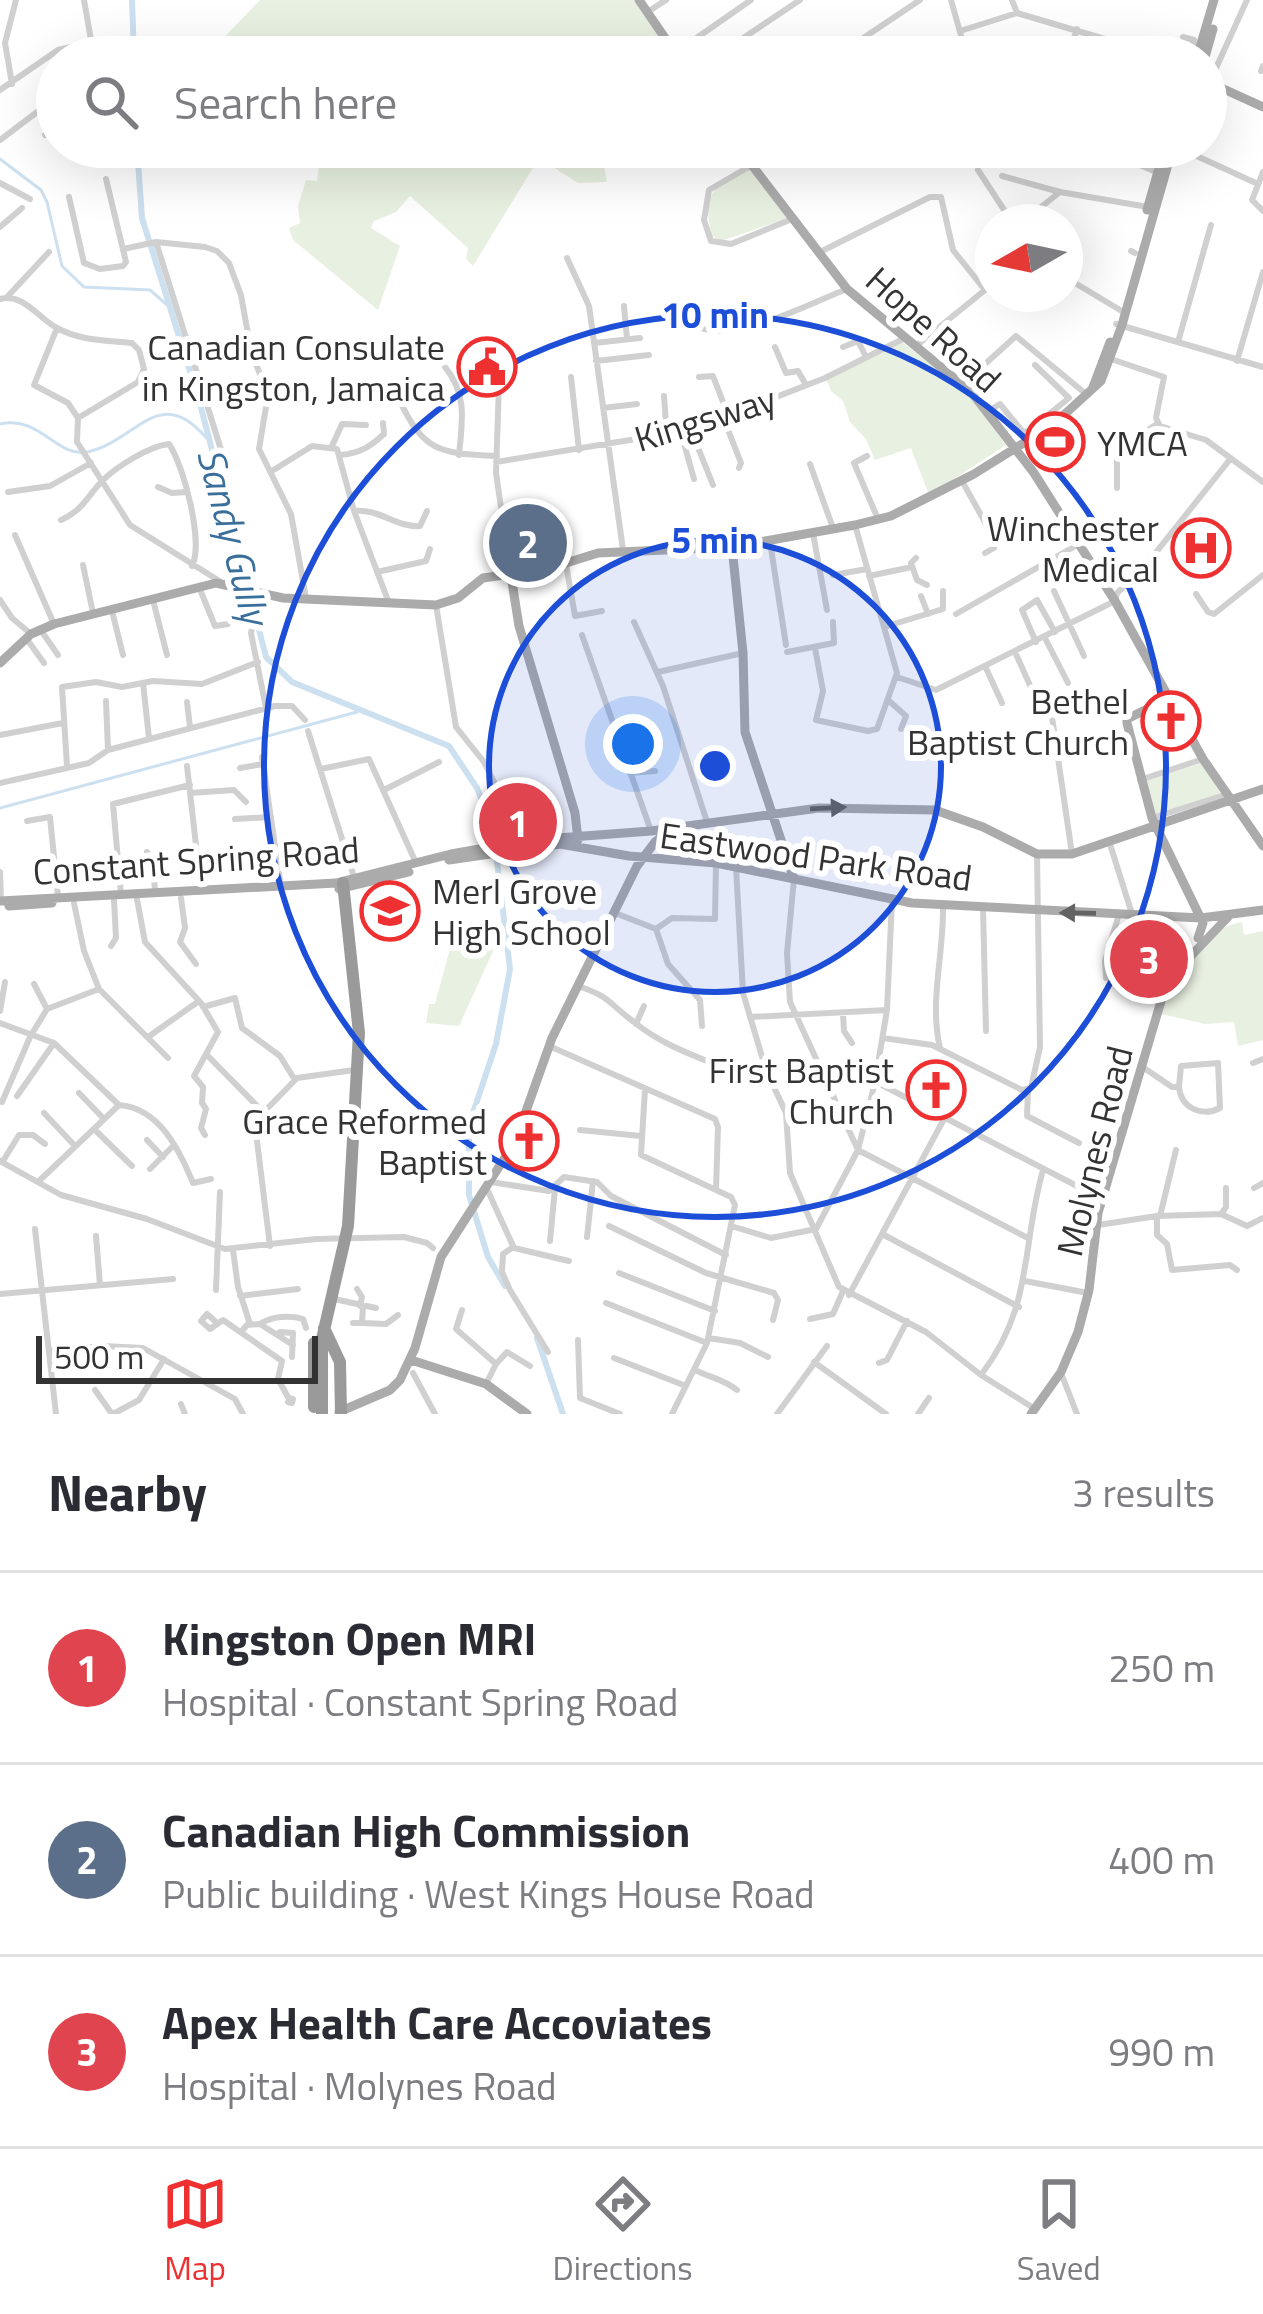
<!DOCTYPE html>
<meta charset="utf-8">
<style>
body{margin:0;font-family:"Titillium Web",sans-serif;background:#f2f2f3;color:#2b2b33}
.compass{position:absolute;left:975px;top:204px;width:108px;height:108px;border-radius:50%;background:#fff;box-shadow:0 12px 48px #0002;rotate:261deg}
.scale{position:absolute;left:36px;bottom:30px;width:282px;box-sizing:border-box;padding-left:12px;border:6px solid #333;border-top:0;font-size:33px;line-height:42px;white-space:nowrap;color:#333;-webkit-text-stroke:9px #fff;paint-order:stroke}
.you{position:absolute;left:633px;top:744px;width:42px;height:42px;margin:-30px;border:9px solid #fff;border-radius:50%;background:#1a73e8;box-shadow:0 0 0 18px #1a73e833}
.badge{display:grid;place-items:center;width:78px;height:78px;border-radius:50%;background:#ef3031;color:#fff;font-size:39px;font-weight:700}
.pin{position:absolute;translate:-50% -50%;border:6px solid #fff;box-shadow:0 3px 12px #0006}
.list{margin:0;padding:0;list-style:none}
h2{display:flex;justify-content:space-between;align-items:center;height:156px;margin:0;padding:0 48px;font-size:51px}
h2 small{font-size:39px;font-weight:400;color:#7c7c81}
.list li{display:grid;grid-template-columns:78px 1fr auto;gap:36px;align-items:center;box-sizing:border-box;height:192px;padding:0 48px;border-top:3px solid #e1e1e2}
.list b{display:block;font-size:45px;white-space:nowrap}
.list p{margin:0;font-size:39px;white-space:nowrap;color:#7c7c81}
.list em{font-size:39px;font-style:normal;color:#7c7c81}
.icon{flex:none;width:66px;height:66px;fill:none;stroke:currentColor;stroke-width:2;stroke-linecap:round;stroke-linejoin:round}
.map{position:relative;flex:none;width:1263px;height:1414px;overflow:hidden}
.search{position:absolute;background:#fff;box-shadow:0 12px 48px #0002;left:36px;right:36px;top:36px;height:132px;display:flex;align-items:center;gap:30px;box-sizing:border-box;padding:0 42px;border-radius:66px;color:#7c7c81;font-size:45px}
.sheet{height:732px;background:#fff}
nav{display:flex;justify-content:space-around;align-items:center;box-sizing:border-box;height:168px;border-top:3px solid #e1e1e2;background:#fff;font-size:33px;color:#7c7c81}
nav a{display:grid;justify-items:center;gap:6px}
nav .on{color:#ef3031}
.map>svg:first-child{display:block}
.green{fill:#e8f0e1}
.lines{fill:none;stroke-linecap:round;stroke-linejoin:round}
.stream{stroke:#cde0ef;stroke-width:3}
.canal{stroke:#cde0ef;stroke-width:6}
.minor{stroke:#d0d0d0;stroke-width:6}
.major{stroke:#ababab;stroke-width:9}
.highway{stroke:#9a9a9a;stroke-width:12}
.oneway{fill:#636363}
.ring{fill:none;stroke:#1d4ed8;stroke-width:6}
.labels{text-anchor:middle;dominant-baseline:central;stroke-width:12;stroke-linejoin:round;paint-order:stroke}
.street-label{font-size:36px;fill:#333;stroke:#fff}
.poi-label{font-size:36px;fill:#333;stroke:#fff;text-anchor:end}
.water-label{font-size:39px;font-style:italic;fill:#3a6f9b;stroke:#fff}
.centre{fill:#1d4ed8;stroke:#fff;stroke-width:6}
.ring-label{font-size:36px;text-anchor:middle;font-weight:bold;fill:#1d4ed8;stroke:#fff;stroke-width:12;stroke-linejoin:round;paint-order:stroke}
</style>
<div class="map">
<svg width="1263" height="1414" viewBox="0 0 1263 1414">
<rect width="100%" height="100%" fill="#fff"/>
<path class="green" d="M260 0H635L675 57H211L210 52Z
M317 147H648L603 161 607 182 578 183 539 158 473 266 466 259 468 248 410 196 396 212 374 221 371 228 400 246 378 310 293 240 289 228 300 223 298 206 306 180 317 181 320 159Z
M749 168 788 218 721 241 712 236C701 191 714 188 749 168Z
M902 342 966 391 1006 445 929 495 911 448 875 460 866 439 850 422 843 401 831 391 826 379Z
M1202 763 1221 794 1154 815 1145 781Z
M1242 922 1244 935 1263 931V1040L1238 1046 1234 1022 1205 1024 1157 1013C1173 976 1200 929 1242 922Z
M452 941 494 949 459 1026 426 1023 429 1004H435Z"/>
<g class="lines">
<path class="stream" d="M0 159 41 190 47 202 62 266 84 287 150 290 174 311
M0 424C40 415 57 458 87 452 139 441 159 379 210 442
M0 808 357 712"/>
<path class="canal" d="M132 0 134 57
M137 147 142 218 199 400 266 657 292 682 449 746 477 788 493 828 510 969 496 1044 469 1125V1195L488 1257 505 1286
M537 1338 563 1414"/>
<path class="minor" d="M84 0 94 57
M951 0 967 57
M1012 0 1017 13
M649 11 666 0
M960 31 1017 13 1125 45 1127 57
M675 53 751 0
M715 57 800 0
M835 57 920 0
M1068 57 1077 29
M1170 57 1175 52 1190 55 1194 40 1183 37
M1261 71 1263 66
M1211 79 1247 0
M12 84 5 43 16 0
M0 90 58 50 92 42
M45 135 57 126
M0 140 49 103 57 109
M84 147 85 149
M1125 147 1140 165 1156 172
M1177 147 1258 184
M752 165 709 190 704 220 711 241 731 244 792 219
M978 170 1012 222
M1263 172 1252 200 1263 211
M1002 176 1060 192 1148 207
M0 183 30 199
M69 197 84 263 100 269 123 266 126 262 106 179
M1022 222 1060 192
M0 227 22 208
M156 242 223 456
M123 249 156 242 205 247 217 251 229 263 241 295 251 351 268 395 259 449 291 514 306 598
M1131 251 1135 253
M818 253 930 197H941L953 250 985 290 916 346
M567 258 589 306 623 550
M1065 277 1125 313
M8 296 49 252
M0 299C24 293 38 318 57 328 81 341 105 340 132 343L139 350 144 369 138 382 78 418
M624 306 627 339
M1116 324 1263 367
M695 325C729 347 810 303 847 289
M57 328 34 385 68 403 78 418
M1178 342 1211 225
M594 343 640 338
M775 347 786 373 798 371 806 385
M843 347 858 341 866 357
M485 351 499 383 496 473 511 576
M1111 359 1164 377 1156 418 1160 426 1206 440 1263 482
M596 361 649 355
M1237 361 1263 272
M445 367C468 395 462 422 459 455
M571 377 579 450
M699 377 713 376 728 415
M963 384 1016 336 1086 394
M234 391 264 385
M664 396 667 437
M399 399C424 454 442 453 497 456
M603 408 637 404
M987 412 1000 404 1023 432 1028 431 1069 398 1035 365
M723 417 741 463 739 468
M78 418 77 442 130 525 221 582
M691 430 713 485
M681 433 694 479
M332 446 342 424 366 425
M341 455C360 453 370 447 384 434L383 423
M867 456 854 463 878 519
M496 462 691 430 825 378 903 339
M810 464 833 528
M272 471 312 446 337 449 354 511 389 603
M962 481 996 542 994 548 985 553
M158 487 172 493 186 492
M1117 488V450L1157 424
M8 492 50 486 91 463
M354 511C379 508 397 528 420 526L427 511
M61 520C83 510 86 498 102 481 116 467 149 446 169 444 184 466 204 543 192 566
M813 533 827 610
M15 535 54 624
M770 542 786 645
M916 558 911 563 917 580 927 585
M566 564 575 616 602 611
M83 565 93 613
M377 572 426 561 430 549
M833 575 867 569
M869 576 912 567
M199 587 215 626 228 624
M1054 591 1084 656
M1196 594 1208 612 1214 614 1263 575
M921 596 928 614
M0 600 12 618 31 634
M153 600 167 655
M436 605 456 727 484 762 497 788
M112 611 123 655
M256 613 251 633 266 708
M956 614 1077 545
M634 622 663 686 707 822
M884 627 943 609V591
M40 629 58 655
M582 635 651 831
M26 638 44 663
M1045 638 1068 683
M1036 642 1022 610 1037 600 1055 632
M815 648 823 691 816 720 868 731 877 729 897 673 855 525
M787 652 834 643 833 622
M1015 652 1033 692
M985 666 1002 703
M658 672 743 653
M897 677 936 690 1115 601 1117 593 1142 570 1231 458
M143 683 149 738
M888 700 906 716 901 729
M106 701 108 750
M187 702 190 727
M1052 717 1051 696 1043 706 1052 717 1072 854
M308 731 354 877
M0 735 63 723
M262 757 281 887
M67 766 62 687 96 682 122 687 153 681 202 684 258 662
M187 766 201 889
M240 768 263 764
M321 769 369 759 416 863
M630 773 655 771
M1140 780 1203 759
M0 783 89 763 108 750 275 706H292L305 720
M384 790 439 762
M190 793 234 790 246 802
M1152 818 1228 794
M235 819 271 817
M27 821 50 817 58 897
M1109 841 1132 914
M147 852 153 863 155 891
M736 867 743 993 766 1070 786 1113 790 1173 839 1287 926 1332 981 1375 1035 1409
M0 872 1 901
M794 879 787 953 790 1002 858 1150 1028 1238
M121 894 113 804 190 785
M181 898 185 928 180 942 196 964
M137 899 145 942 201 1003 218 1032 194 1076 203 1087 202 1103 206 1109 201 1128 205 1135
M74 903 84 951 99 989 168 1058
M983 908 986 1031
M615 913 656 929 668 964 700 1000 702 1026
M656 929 672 918 715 919 716 863
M111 946 116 938 114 900
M1106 978 1105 961 1119 914
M34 984 47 1009
M578 986C611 997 608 1003 634 1022 657 1041 684 1052 712 1063
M203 1007 235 998 242 1028 280 1056 295 1080
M0 1011 5 982
M843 1013 844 1031 852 1043
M750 1017 887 1010
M0 1023 54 1043 119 1105
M636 1024 644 1006
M148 1037 199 1001
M883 1038 932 1045 1022 1090 1031 1088 1040 1047 1037 854
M549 1046 715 1119 718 1127 716 1189
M940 1048C929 1001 944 954 943 906
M207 1055 263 1112
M1253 1063 1263 1059
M1144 1068 1172 1087H1179L1181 1066 1218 1063 1220 1108C1203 1117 1181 1109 1179 1087
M876 1082 1102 1199
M645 1089 641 1155 731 1197 735 1205 707 1343 672 1414
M1028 1090 1027 1116 1079 1143
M79 1093 104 1119
M17 1096 54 1043
M2 1102 30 1037 47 1009 99 989
M119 1105C159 1108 179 1149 193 1183L211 1179
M44 1113 75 1146
M94 1129 132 1166
M580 1130 641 1136
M147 1140 163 1157
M0 1161 61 1195 147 1219 225 1249 316 1239 404 1237 427 1243 433 1248
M3 1161 19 1135H33L45 1144
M150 1169 174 1145
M39 1181 119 1105
M491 1182 549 1191 564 1177 597 1182 611 1196 726 1255
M1254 1188 1263 1183
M487 1189 514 1248 569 1261
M1221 1214 1226 1207V1188
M1157 1216V1235L1167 1244 1172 1270 1230 1265 1237 1270
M1160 1216 1176 1150
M1098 1225 1157 1216 1221 1214 1247 1226 1263 1218
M609 1226 706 1273 774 1293 778 1300 773 1320
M731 1226 771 1238 816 1229 858 1150 875 1082 887 1010 892 900
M35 1229 56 1414
M884 1235 1019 1307
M96 1236 100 1285
M587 1237 593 1181
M550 1241 555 1188
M270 1246 257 1141 258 1118 297 1078 354 1070
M513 1247 503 1254 502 1272 510 1290 548 1352
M233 1250 238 1287 250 1324
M619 1273 715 1311
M1025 1281 1088 1293
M357 1289 362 1297 360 1306
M216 1290 220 1192
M0 1294 173 1279
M849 1295 944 1119
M240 1296 298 1289
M334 1299 376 1308
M606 1303 707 1343
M462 1310 456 1329 496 1364
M810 1319 833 1314 843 1291
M216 1322 207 1314 201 1321 210 1329 223 1320 282 1361 278 1379 289 1399
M353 1323H362L363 1306
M362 1323 386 1324 398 1315
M260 1324C272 1316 290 1315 303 1319L306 1328
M241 1332 247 1325 260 1324 293 1345
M280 1332 293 1333 292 1357
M709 1338 740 1343 768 1357
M578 1340 580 1398 620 1414
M49 1351 103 1346 143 1348 235 1399 243 1414
M614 1358 686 1386
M814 1362 886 1414
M879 1363 887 1360 907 1321
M695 1370C711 1378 723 1379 737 1390
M413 1373 435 1414
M1061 1373 1077 1414
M981 1375C1034 1306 1021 1247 1043 1170
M486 1384 496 1364 507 1352 530 1366
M95 1390 112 1414
M290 1398 293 1399 292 1403 288 1402Z
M181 1404 185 1414
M113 1414 139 1400 164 1359
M777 1414 827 1346
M918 1414 929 1398"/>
<path class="major" d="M639 0 678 57
M1197 57 1214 0
M1205 57 1213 29
M1206 81 1263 107
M738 147 847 289 972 393 1034 473 1115 601 1203 759 1263 846
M1147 210 1165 147
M1093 387 1110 342
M732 547 743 653 745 732 794 879
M511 576 519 626 575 813 578 840
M0 663 31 634 54 624 216 583 283 598 436 605 458 598 483 578 547 569 598 553 732 547 855 525 891 516 974 474 1054 424 1101 381 1122 325 1173 147
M1169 698 1127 719V723L1152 818 1203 923 1198 938
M449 860 560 844 629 856 716 863 912 903 1201 918 1263 910
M339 889 409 872
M0 901 336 883 451 854 531 840 651 831 819 808 935 810 983 827 1037 854H1072L1263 789
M9 906 52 903
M411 1360 486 1384 527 1414
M339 1412 390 1390 400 1380 415 1348 441 1257 515 1142 552 1038 637 866 655 842 671 829
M1031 1414 1061 1372 1078 1332 1089 1290 1098 1213 1167 981 1228 917"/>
<path class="highway" d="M324 1328 340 1362 341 1414
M314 1407V1343
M322 1414V1339L348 1226 359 1033 343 883"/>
</g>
<defs><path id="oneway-solid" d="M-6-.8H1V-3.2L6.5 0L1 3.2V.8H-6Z" transform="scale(3)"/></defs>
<g class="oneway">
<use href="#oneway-solid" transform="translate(828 808) rotate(-3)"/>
<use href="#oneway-solid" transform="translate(1078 913) rotate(-179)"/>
</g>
<circle cx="715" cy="766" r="226" fill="#1d4ed8" fill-opacity=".12"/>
<g class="ring">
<circle cx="715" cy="766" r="226"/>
<circle cx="715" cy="766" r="451"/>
</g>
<defs>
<g id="civic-ring" transform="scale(3)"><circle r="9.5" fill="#fff" stroke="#ef3031" stroke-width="1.5"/><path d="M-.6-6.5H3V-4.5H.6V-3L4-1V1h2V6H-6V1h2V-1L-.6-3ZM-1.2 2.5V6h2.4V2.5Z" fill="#ef3031"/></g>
<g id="stadium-ring" transform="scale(3)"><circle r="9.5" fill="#fff" stroke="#ef3031" stroke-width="1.5"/><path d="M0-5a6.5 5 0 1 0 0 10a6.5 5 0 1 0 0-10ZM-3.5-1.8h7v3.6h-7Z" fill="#ef3031"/></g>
<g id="hospital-ring" transform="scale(3)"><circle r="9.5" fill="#fff" stroke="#ef3031" stroke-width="1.5"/><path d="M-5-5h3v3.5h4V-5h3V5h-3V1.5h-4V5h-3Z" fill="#ef3031"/></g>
<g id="church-ring" transform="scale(3)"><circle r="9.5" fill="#fff" stroke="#ef3031" stroke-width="1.5"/><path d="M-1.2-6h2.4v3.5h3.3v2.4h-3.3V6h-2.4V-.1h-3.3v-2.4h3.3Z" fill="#ef3031"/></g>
<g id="school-ring" transform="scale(3)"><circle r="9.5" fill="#fff" stroke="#ef3031" stroke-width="1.5"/><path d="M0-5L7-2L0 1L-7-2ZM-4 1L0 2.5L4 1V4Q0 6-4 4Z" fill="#ef3031"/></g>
</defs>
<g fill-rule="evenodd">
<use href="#civic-ring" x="487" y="367"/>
<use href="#stadium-ring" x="1055" y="442"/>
<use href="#hospital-ring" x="1201" y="548"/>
<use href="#church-ring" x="1171" y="721"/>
<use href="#school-ring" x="390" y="911"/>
<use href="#church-ring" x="936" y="1090"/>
<use href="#church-ring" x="529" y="1141"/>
</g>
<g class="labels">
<g class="street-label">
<text transform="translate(934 329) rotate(42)">Hope Road</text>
<text transform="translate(705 418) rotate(-17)">Kingsway</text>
<text transform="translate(816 856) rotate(8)">Eastwood Park Road</text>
<text transform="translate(196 860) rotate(-4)">Constant Spring Road</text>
<text transform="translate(1094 1151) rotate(-76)">Molynes Road</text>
</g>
<g class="poi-label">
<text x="445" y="346">Canadian Consulate<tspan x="445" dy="41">in Kingston, Jamaica</tspan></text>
<text x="1097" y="442" text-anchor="start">YMCA</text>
<text x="1159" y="527">Winchester<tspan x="1159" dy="41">Medical</tspan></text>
<text x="1129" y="700">Bethel<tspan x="1129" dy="41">Baptist Church</tspan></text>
<text x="432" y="890" text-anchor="start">Merl Grove<tspan x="432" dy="41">High School</tspan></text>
<text x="894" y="1069">First Baptist<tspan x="894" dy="41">Church</tspan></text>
<text x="487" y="1120">Grace Reformed<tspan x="487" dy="41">Baptist</tspan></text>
</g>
<g class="water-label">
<text transform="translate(234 536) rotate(75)">Sandy Gully</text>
</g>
</g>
<circle cx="715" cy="766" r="18" class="centre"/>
<g class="ring-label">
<text x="715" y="328">10 min</text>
<text x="715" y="553">5 min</text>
</g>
</svg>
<svg class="compass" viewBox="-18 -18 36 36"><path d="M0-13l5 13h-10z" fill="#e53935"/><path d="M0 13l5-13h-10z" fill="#7c7c81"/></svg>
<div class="scale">500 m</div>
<div class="you"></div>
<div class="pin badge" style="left:518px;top:822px;background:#e0444e">1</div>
<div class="pin badge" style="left:528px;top:543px;background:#5c6f8a">2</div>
<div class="pin badge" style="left:1149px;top:959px;background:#e0444e">3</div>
<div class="search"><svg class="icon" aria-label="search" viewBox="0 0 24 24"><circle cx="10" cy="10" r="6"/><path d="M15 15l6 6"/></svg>Search here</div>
</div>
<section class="sheet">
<h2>Nearby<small>3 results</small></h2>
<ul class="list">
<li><span class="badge" style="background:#e0444e">1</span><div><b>Kingston Open MRI</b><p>Hospital · Constant Spring Road</p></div><em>250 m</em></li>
<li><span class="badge" style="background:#5c6f8a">2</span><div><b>Canadian High Commission</b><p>Public building · West Kings House Road</p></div><em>400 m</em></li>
<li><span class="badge" style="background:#e0444e">3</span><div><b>Apex Health Care Accoviates</b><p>Hospital · Molynes Road</p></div><em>990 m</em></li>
</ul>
</section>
<nav>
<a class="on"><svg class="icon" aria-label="map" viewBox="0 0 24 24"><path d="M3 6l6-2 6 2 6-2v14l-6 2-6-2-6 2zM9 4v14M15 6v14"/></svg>Map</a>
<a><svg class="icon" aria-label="directions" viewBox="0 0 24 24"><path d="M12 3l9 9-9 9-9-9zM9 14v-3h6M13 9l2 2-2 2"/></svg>Directions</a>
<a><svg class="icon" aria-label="saved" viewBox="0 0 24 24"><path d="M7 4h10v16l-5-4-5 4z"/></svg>Saved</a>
</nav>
